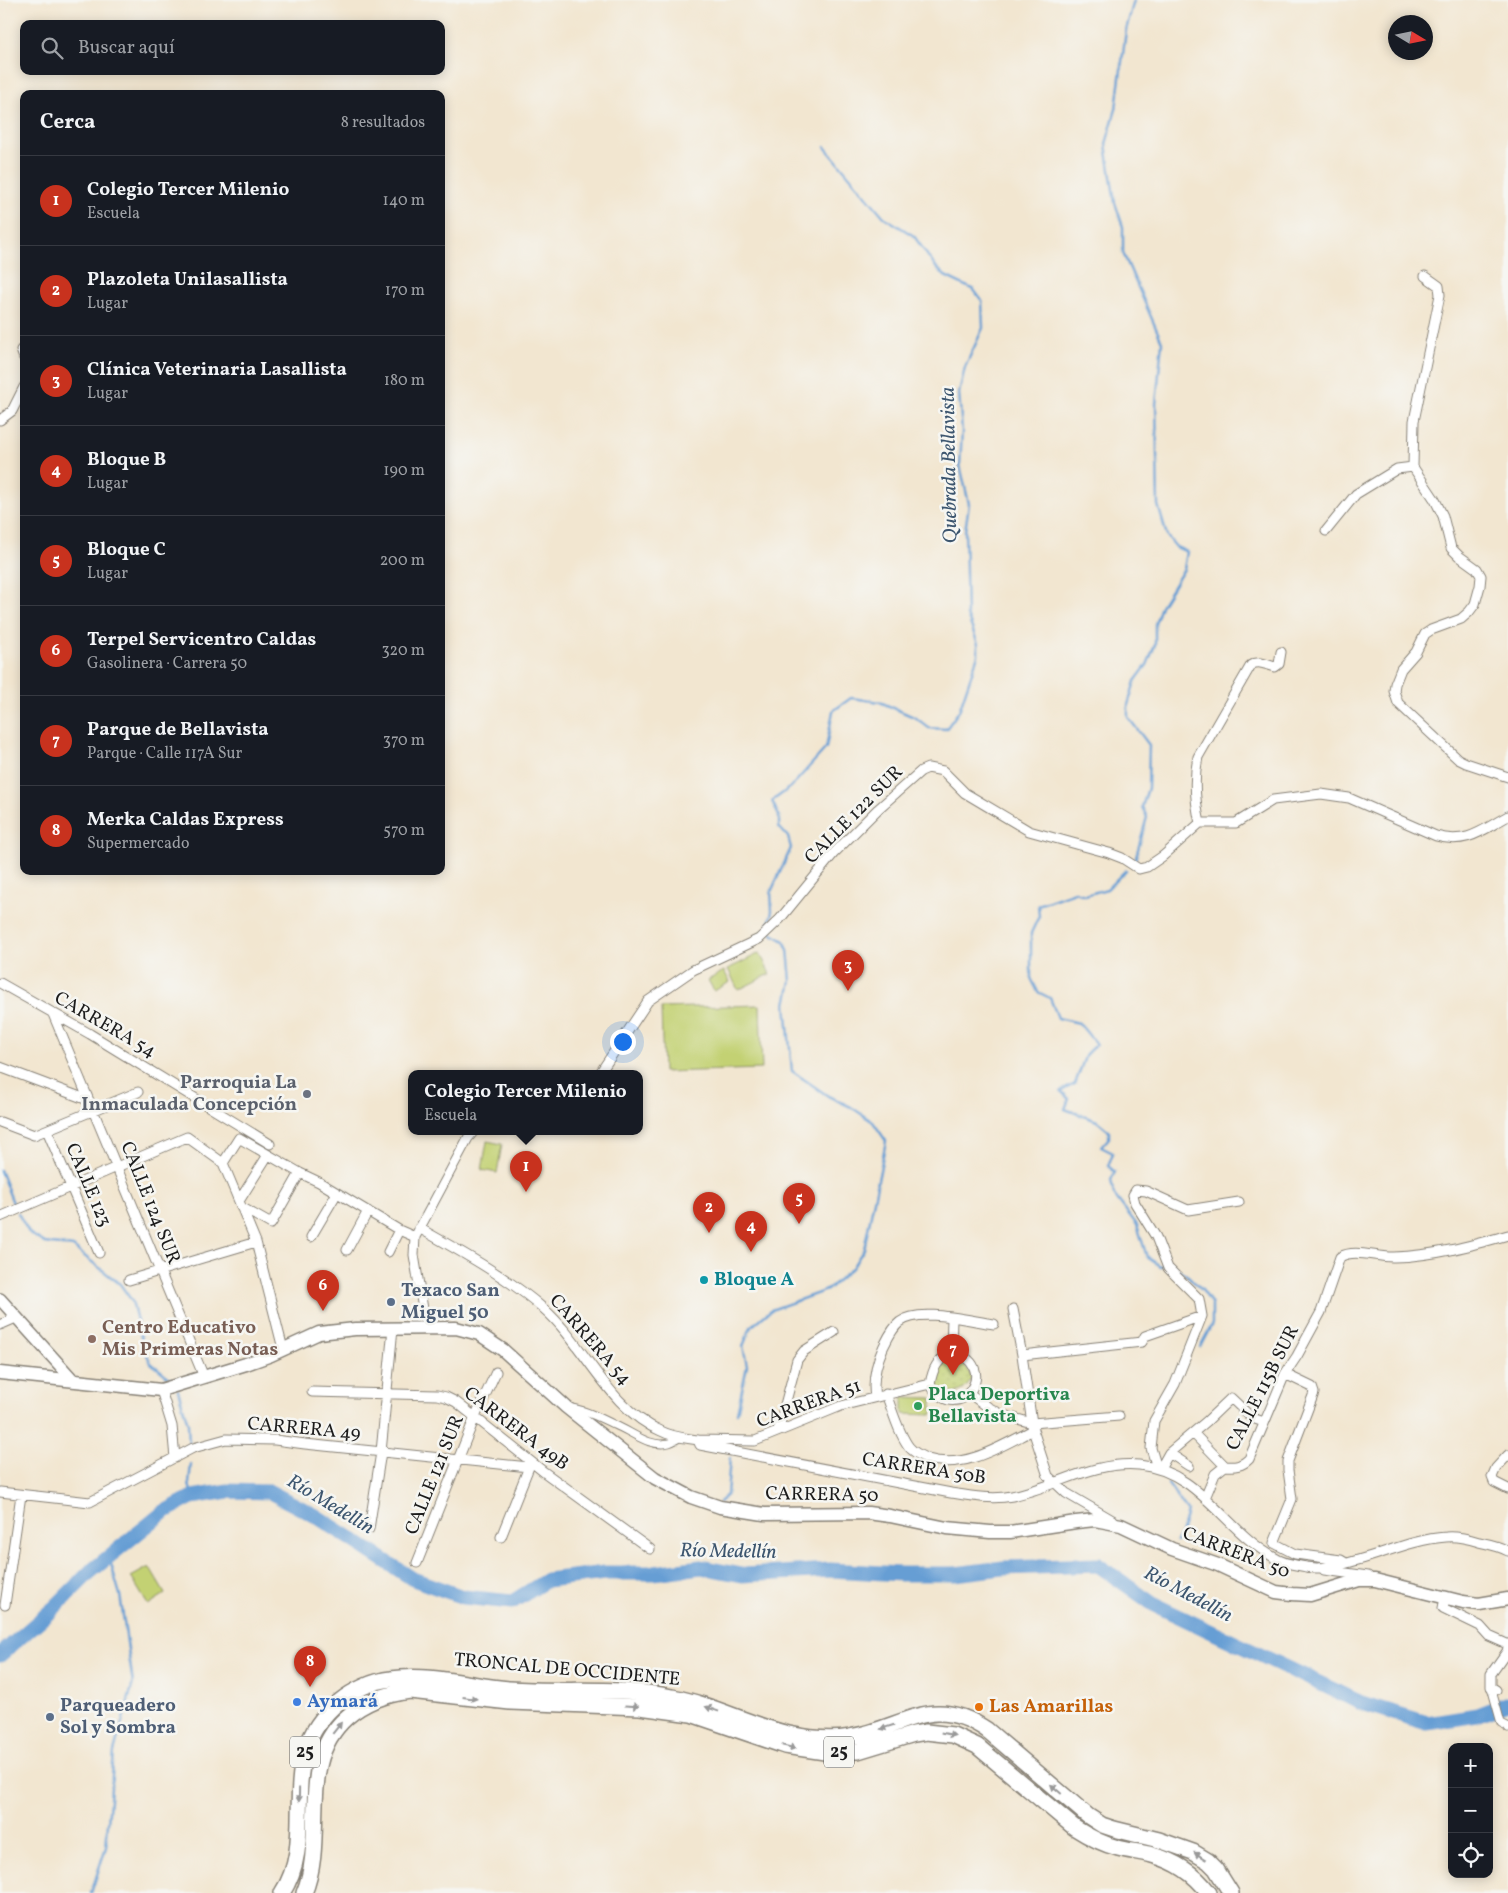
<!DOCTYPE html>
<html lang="es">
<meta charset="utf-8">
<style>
body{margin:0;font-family:Vollkorn,serif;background:#20242c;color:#f1f3f6}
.controls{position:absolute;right:15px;bottom:15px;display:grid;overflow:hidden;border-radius:10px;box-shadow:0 2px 12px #0003}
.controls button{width:45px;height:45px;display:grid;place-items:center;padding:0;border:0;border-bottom:1px solid #363941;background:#171b24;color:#f1f3f6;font:25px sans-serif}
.compass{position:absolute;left:1388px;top:15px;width:45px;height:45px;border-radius:50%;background:#171b24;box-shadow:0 2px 12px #0003;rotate:100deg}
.you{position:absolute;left:622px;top:1041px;width:18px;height:18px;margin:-12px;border:4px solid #fff;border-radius:50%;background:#1a73e8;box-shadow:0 0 0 8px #1a73e833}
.badge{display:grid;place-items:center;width:32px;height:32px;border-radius:50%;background:#c8321e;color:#fff;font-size:16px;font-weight:700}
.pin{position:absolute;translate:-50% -41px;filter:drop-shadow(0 1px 2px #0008)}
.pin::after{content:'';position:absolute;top:26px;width:18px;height:15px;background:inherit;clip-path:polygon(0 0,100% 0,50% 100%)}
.popup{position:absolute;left:408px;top:1070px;width:235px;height:65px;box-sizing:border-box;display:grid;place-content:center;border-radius:10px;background:#171b24;filter:drop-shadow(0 1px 4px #0005);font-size:16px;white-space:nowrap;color:#9ea1a6}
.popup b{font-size:19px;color:#f1f3f6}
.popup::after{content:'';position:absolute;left:50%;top:100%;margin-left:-10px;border:10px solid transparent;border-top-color:#171b24}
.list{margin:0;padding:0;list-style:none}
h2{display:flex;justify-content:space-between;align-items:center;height:65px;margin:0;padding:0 20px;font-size:21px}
h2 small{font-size:16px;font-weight:400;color:#9ea1a6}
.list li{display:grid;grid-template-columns:32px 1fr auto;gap:15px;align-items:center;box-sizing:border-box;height:90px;padding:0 20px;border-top:1px solid #363941}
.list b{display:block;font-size:19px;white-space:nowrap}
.list p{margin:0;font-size:16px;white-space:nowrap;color:#9ea1a6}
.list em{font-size:16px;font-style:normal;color:#9ea1a6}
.icon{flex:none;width:28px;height:28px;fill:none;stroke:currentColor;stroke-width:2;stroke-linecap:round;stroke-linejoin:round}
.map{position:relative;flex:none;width:1508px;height:1893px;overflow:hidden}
.search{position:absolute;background:#171b24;box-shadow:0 2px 12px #0003;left:20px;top:20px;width:425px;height:55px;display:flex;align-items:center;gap:12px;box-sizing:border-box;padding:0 18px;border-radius:10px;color:#9ea1a6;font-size:19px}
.panel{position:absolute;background:#171b24;box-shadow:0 2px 12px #0003;left:20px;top:90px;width:425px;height:785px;border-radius:10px}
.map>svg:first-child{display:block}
.grass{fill:url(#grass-dots);stroke:#707648}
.garden{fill:#c3d173;stroke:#707648}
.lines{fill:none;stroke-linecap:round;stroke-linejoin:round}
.stream{stroke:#669ed4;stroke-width:2.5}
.river{stroke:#669ed4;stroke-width:15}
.pedestrian-casing{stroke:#878176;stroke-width:9}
.minor-casing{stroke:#878176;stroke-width:11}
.tertiary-casing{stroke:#878176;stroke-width:14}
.secondary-casing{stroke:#878176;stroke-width:15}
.trunk-casing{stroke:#878176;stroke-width:18}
.pedestrian{stroke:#fff;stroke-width:7}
.minor{stroke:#fff;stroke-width:9}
.tertiary{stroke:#fff;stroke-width:11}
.secondary{stroke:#fff;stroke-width:12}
.trunk{stroke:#fff;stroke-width:15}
.oneway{fill:#999}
.worship-dot{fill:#6b7280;stroke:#f6f6f2;stroke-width:2}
.culture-dot{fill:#0f9aa8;stroke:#f6f6f2;stroke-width:2}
.service-dot{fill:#5c6f8a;stroke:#f6f6f2;stroke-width:2}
.education-dot{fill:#8d6e63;stroke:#f6f6f2;stroke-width:2}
.leisure-dot{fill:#2e9e5b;stroke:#f6f6f2;stroke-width:2}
.shop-dot{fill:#3f7fe0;stroke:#f6f6f2;stroke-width:2}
.food-dot{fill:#e8710a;stroke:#f6f6f2;stroke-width:2}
.labels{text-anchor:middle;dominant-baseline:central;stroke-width:5;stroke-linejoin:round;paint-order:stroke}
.shield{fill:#f6f6f2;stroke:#5d5d5c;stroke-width:1}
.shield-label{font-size:18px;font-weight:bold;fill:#1c1c1c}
.street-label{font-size:19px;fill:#1c1c1c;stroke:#f6f6f2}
.worship-label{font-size:19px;font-weight:bold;fill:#5b616d;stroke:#f6f6f2;text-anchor:end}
.culture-label{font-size:19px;font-weight:bold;fill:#0d838f;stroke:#f6f6f2;text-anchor:start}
.service-label{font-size:19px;font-weight:bold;fill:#4e5e75;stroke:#f6f6f2;text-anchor:start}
.education-label{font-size:19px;font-weight:bold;fill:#785e54;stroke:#f6f6f2;text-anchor:start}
.leisure-label{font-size:19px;font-weight:bold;fill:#27864d;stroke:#f6f6f2;text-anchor:start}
.shop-label{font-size:19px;font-weight:bold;fill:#366cbe;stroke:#f6f6f2;text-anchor:start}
.food-label{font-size:19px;font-weight:bold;fill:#c56008;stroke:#f6f6f2;text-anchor:start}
.water-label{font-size:20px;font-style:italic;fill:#3d566f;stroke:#f6f6f2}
</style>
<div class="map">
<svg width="1508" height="1893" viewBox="0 0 1508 1893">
<defs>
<pattern id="grass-dots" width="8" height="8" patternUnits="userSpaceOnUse" patternTransform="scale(1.25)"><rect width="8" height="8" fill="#c3d173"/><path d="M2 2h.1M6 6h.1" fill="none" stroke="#a7b363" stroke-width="1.8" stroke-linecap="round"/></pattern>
</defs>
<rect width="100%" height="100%" fill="#f6f6f2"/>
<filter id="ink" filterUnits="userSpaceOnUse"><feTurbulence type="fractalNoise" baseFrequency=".02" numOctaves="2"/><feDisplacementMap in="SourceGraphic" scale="10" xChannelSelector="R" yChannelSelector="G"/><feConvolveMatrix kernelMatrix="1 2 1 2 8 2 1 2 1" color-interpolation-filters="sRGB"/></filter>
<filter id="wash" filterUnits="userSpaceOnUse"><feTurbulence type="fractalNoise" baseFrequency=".0096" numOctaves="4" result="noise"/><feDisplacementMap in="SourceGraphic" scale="20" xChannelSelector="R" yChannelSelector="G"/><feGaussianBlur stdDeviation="1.12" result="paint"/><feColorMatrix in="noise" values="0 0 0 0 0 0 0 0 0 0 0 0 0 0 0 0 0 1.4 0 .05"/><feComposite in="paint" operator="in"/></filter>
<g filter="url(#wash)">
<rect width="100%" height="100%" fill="#f2e6d0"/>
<path class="grass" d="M952 1357C963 1362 969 1367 971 1379 965 1396 945 1397 934 1384 935 1372 943 1362 952 1357Z"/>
<path class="garden" d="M760 953 770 974 738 990 728 969Z
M724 971 730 982 714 991 708 980Z
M760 1005 762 1069 663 1072 661 1008Z
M487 1141 502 1144 497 1173 482 1170Z
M903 1397 932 1398V1415L903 1414Z
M149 1567 165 1594 148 1605 131 1577Z"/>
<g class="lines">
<path class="stream" d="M1134 0 1126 30 1116 109 1106 144 1115 203 1123 227V253L1162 342 1156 404 1158 505 1167 536 1176 547 1187 552 1184 569 1161 606 1155 624V645L1147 665 1135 681 1128 705V717L1149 745 1148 788 1142 807 1147 817 1135 860
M1126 870 1107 889 1085 895 1075 892 1038 905 1039 916 1031 933V978L1038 992 1050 998 1058 1018 1079 1023 1096 1044 1086 1054 1075 1084 1061 1091 1069 1099 1065 1109 1097 1121 1109 1131V1138L1101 1147 1113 1153 1108 1166 1115 1172 1111 1180 1114 1195 1137 1225 1147 1257 1160 1266 1164 1265
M769 925 772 911 771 892 791 848 788 837 779 827V816L772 801 791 787 826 748 833 711 851 698 880 702 916 718 929 728 946 729 959 711 978 655V644L967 615 965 531 969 504 960 465 962 431 959 393 965 367 983 328 982 301 974 290 945 276 934 265 914 236 884 217 825 147
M0 1170 15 1208
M18 1213 29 1233 45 1243 73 1247 120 1284 132 1301 144 1349 151 1363 171 1379 174 1383
M1172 1265 1188 1276 1202 1290 1212 1304V1324L1200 1347
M178 1390 188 1424 189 1443
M737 1413 747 1366 743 1346 751 1327 771 1310 827 1290 852 1268 864 1249 886 1141 873 1122 851 1107 828 1096 792 1071 786 1004 791 981 788 950 784 941 772 934 770 930
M191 1464 189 1483 192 1497
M1168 1484 1187 1511 1181 1534 1176 1542
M719 1502 727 1495 730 1458
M91 1893 106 1847 114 1752 133 1683 120 1595 109 1557"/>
<path class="river" d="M0 1655 54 1608 90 1572 164 1512 192 1497 228 1491 270 1492 316 1516 413 1579 463 1597 512 1602 547 1580 605 1573H654L701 1567 742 1575 830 1570 901 1574H955L1003 1568 1098 1565 1153 1604 1359 1702 1427 1723 1477 1715 1508 1703"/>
</g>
</g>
<g filter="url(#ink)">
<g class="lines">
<g class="pedestrian-casing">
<path id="pedestrian" d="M572 1408C587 1411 601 1418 615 1425 632 1432 650 1448 669 1443 673 1442 677 1439 680 1438
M1491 1687 1501 1723 1507 1726 1508 1728"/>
</g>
<g class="minor-casing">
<path id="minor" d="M1425 276 1439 286 1440 295 1414 421 1413 467 1435 500 1443 516 1451 548 1459 556 1477 569 1481 576 1480 586 1475 604 1469 612 1461 619 1431 630 1425 634 1416 652 1401 669 1395 684 1394 691 1398 703 1458 759 1466 763 1508 777
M21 350 24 358
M0 420 12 411 24 387
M1326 531 1356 494 1397 469 1413 467
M1200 823C1195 801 1193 780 1198 757L1251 665C1259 660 1267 665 1275 667L1279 664 1281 652
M0 983 90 1034 270 1144
M53 1014 204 1377
M0 1067 88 1100
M600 1073 648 1001 693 970 759 939 780 919 834 853 878 809 921 771 928 768 943 771 965 793 1029 831 1109 853 1122 858 1139 869 1147 867 1163 856 1200 823H1236L1273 800 1321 794 1349 798 1436 836C1467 845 1482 830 1508 816
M0 1122 34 1135 138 1092
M47 1130 99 1253
M223 1163 239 1138 300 1173 319 1182 399 1230 415 1237
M239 1201 268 1155
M241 1207 271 1224 300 1173
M0 1217 187 1137 223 1163 256 1242 283 1349
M419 1228C460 1251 509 1278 544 1309 585 1345 609 1409 661 1431 672 1437 685 1438 698 1440L700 1445 951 1493C970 1496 993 1500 1012 1496 1056 1487 1092 1461 1139 1465 1201 1471 1225 1532 1277 1559 1285 1564 1297 1565 1306 1567 1323 1570 1341 1565 1358 1560 1387 1552 1416 1539 1446 1537 1457 1536 1469 1539 1479 1542 1489 1544 1499 1546 1508 1551
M311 1237 337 1193
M347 1250 368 1211
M388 1252 399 1230
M129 1280 256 1242
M1013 1309 1022 1355 1033 1430 1048 1476 1066 1493 1114 1521
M0 1325 16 1318
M426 1327 414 1255 415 1237 468 1138 474 1131
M951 1353C1004 1361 959 1432 930 1384 933 1368 937 1360 951 1353Z
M951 1353 952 1318
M1022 1355 1142 1342 1145 1336 1202 1316
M1285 1374 1312 1387 1314 1393 1288 1461V1470L1292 1499 1274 1543 1295 1554 1341 1560 1346 1563
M161 1390 172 1426 175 1458
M312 1392 437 1395 446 1397 456 1402 544 1472 650 1549
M886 1394C893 1412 898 1432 909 1447 914 1453 921 1456 928 1459 965 1470 1001 1446 1033 1430
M970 1394 988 1407 1003 1415 1032 1423 1119 1416
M875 1397C872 1380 876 1364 883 1348 887 1340 892 1328 900 1322 919 1307 970 1321 994 1324
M778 1431 797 1360 804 1351 834 1332
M1193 1433 1225 1466
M698 1440 755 1441 841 1406 930 1384
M1169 1453 1189 1466
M1508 1455 1496 1468 1492 1477 1494 1482 1508 1489
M1157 1468 1151 1448 1154 1421 1175 1384 1202 1316 1199 1299 1168 1268 1156 1237 1135 1203 1133 1195 1136 1190 1146 1191 1188 1210 1239 1202
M1160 1469 1169 1453 1207 1421 1231 1398 1252 1418 1264 1422
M0 1492 90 1502 193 1448 226 1439 275 1440 305 1444 529 1467
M1205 1498 1215 1474 1225 1466C1235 1467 1242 1466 1249 1459L1285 1374 1297 1356 1321 1312 1340 1257C1355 1248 1377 1258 1394 1257 1433 1256 1470 1246 1508 1235
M369 1529 381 1452 393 1328
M501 1537 531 1462
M417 1563 475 1417 496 1372
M1324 1570 1368 1576
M1445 1598 1443 1608 1480 1626 1489 1636 1507 1644 1508 1650 1491 1674V1687L1496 1690
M5 1605 21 1495"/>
</g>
<g class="tertiary-casing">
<path id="tertiary" d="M0 1299 74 1381"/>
</g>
<g class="secondary-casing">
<path id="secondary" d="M0 1373 161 1390 246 1364 271 1355 319 1333 355 1329 456 1328 479 1334 503 1350 566 1407 655 1478 691 1497 720 1507 764 1514 868 1513 890 1516 947 1528 990 1532H1010L1076 1522 1095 1520 1121 1525 1172 1549 1218 1565 1276 1592 1292 1594 1310 1595 1359 1580H1375L1463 1602 1479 1604 1508 1599"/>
</g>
<g class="trunk-casing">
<path id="trunk" d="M282 1893C321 1834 270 1757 340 1701 354 1690 373 1681 391 1679 430 1673 471 1686 509 1689 563 1693 619 1686 672 1697 712 1704 749 1725 789 1734 808 1738 830 1741 850 1737 905 1728 932 1692 987 1730L1088 1816 1102 1825 1114 1829 1159 1840 1193 1852 1208 1861 1216 1869 1231 1893
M304 1893C328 1836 295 1763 347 1717 365 1701 386 1694 410 1691L510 1702 640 1707 691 1714 785 1746 825 1752 858 1751 914 1734 926 1732 953 1735 977 1746 1075 1828C1089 1837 1102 1844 1118 1848 1129 1851 1141 1852 1152 1855 1175 1861 1195 1874 1209 1893"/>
</g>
<use href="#pedestrian" class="pedestrian"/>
<use href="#minor" class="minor"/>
<use href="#tertiary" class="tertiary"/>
<use href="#secondary" class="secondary"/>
<use href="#trunk" class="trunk"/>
</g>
<defs><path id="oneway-solid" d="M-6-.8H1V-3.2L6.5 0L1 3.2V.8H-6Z" transform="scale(1.25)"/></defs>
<g class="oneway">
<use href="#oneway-solid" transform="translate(470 1698) rotate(7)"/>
<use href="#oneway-solid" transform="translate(632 1706) rotate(3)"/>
<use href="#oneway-solid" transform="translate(712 1709) rotate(-160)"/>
<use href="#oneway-solid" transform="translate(887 1727) rotate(162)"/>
<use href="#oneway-solid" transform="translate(337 1728) rotate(-52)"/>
<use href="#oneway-solid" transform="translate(948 1734) rotate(12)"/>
<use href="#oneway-solid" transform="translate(789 1747) rotate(13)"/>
<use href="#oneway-solid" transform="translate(1056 1789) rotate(-139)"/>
<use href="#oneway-solid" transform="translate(299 1795) rotate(91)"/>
<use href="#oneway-solid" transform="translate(1200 1856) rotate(-148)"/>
</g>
</g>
<circle class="worship-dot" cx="307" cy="1094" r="5"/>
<circle class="culture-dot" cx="704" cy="1280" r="5"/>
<g class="service-dot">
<circle cx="391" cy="1302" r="5"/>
<circle cx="50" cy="1717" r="5"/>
</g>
<circle class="education-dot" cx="92" cy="1339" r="5"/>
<circle class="leisure-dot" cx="918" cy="1406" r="5"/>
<circle class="shop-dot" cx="297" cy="1702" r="5"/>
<circle class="food-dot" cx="979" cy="1707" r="5"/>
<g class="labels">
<g class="shield">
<rect x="290" y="1736.5" width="30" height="31" rx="4"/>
<rect x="824" y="1736.5" width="30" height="31" rx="4"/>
</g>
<g class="shield-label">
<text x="305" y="1752">25</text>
<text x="839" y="1752">25</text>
</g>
<g class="street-label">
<text transform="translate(854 815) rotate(-45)">CALLE 122 SUR</text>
<text transform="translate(105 1025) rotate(30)">CARRERA 54</text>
<text transform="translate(88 1185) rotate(67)">CALLE 123</text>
<text transform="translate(150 1203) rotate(68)">CALLE 124 SUR</text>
<text transform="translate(590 1340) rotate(49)">CARRERA 54</text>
<text transform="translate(1263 1388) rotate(-63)">CALLE 115B SUR</text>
<text transform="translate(809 1404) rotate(-20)">CARRERA 51</text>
<text transform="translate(304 1429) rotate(5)">CARRERA 49</text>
<text transform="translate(516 1429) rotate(37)">CARRERA 49B</text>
<text transform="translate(924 1469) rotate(9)">CARRERA 50B</text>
<text transform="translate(435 1475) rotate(-68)">CALLE 121 SUR</text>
<text transform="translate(822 1495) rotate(1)">CARRERA 50</text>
<text transform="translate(1236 1553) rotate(21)">CARRERA 50</text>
<text transform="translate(567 1670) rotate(5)">TRONCAL DE OCCIDENTE</text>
</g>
<g class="worship-label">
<text x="297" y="1083">Parroquia La<tspan x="297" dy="22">Inmaculada Concepción</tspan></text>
</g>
<g class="culture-label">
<text x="714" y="1280">Bloque A</text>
</g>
<g class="service-label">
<text x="401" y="1291">Texaco San<tspan x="401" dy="22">Miguel 50</tspan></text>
<text x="60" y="1706">Parqueadero<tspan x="60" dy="22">Sol y Sombra</tspan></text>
</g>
<g class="education-label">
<text x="102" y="1328">Centro Educativo<tspan x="102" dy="22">Mis Primeras Notas</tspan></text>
</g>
<g class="leisure-label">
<text x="928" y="1395">Placa Deportiva<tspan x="928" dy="22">Bellavista</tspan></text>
</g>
<g class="shop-label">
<text x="307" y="1702">Aymará</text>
</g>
<g class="food-label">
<text x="989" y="1707">Las Amarillas</text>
</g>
<g class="water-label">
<text transform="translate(950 465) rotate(-91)">Quebrada Bellavista</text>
<text transform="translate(330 1505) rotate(31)">Río Medellín</text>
<text transform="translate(728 1552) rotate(1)">Río Medellín</text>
<text transform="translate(1188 1595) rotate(28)">Río Medellín</text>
</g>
</g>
</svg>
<div class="controls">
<button>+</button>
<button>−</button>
<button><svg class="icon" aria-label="locate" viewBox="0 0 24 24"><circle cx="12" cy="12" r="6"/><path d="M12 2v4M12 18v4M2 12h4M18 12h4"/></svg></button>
</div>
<svg class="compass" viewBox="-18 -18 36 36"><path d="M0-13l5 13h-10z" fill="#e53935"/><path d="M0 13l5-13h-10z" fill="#9ea1a6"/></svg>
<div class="you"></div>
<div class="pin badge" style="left:526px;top:1192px">1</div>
<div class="popup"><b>Colegio Tercer Milenio</b>Escuela</div>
<div class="pin badge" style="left:709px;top:1233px">2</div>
<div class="pin badge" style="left:848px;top:991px">3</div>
<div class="pin badge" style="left:751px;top:1252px">4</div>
<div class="pin badge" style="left:799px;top:1224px">5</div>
<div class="pin badge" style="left:323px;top:1311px">6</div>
<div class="pin badge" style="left:953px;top:1375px">7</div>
<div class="pin badge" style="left:310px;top:1687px">8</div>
<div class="search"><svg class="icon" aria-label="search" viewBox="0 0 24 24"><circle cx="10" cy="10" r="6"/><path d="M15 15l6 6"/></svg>Buscar aquí</div>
<section class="panel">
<h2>Cerca<small>8 resultados</small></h2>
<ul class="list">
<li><span class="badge">1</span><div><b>Colegio Tercer Milenio</b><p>Escuela</p></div><em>140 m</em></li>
<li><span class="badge">2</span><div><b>Plazoleta Unilasallista</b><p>Lugar</p></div><em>170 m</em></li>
<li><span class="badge">3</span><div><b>Clínica Veterinaria Lasallista</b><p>Lugar</p></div><em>180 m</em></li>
<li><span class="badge">4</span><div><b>Bloque B</b><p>Lugar</p></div><em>190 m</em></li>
<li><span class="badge">5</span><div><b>Bloque C</b><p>Lugar</p></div><em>200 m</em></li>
<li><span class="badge">6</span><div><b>Terpel Servicentro Caldas</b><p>Gasolinera · Carrera 50</p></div><em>320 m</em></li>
<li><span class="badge">7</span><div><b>Parque de Bellavista</b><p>Parque · Calle 117A Sur</p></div><em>370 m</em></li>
<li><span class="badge">8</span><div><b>Merka Caldas Express</b><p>Supermercado</p></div><em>570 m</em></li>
</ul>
</section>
</div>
